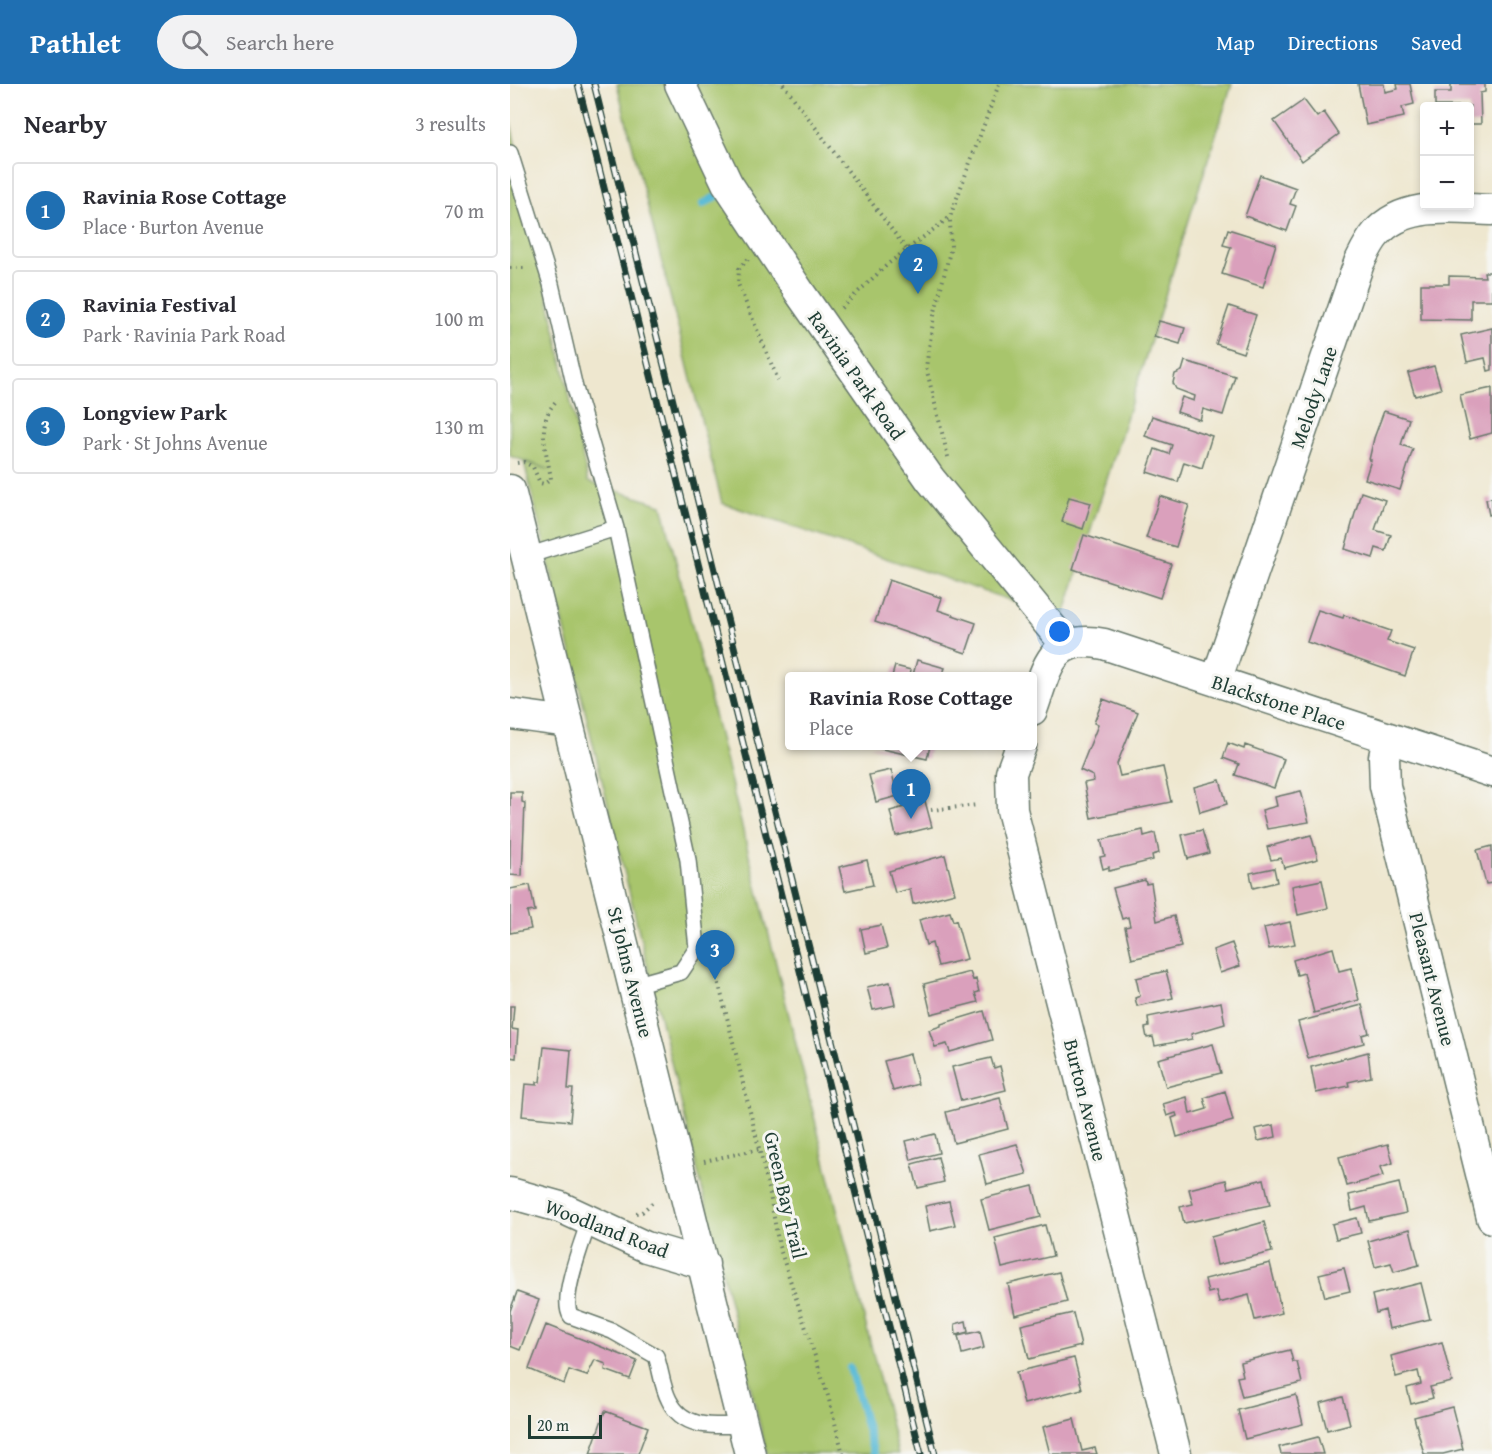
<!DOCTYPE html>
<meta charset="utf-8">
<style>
body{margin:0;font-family:"Gentium Book Plus",serif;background:#f2f2f3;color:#2b2b33}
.controls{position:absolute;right:18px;top:18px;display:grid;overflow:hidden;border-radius:6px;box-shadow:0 3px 9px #0003}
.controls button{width:54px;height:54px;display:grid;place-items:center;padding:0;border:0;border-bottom:2px solid #e1e1e2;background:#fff;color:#2b2b33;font:30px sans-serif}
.scale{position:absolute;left:18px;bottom:15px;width:74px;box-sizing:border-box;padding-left:6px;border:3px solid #1f3d34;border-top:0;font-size:16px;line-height:21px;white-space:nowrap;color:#1f3d34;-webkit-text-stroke:4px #f6f6f2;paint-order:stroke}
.you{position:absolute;left:550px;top:548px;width:21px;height:21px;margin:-15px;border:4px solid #fff;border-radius:50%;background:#1a73e8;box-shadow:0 0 0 9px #1a73e833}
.badge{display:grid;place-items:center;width:39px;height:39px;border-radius:50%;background:#1f6fb2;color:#fff;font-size:20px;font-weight:700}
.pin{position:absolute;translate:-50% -50px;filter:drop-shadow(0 2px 3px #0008)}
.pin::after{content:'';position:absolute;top:32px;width:21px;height:18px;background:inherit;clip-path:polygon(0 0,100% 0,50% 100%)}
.popup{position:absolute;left:275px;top:588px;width:252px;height:78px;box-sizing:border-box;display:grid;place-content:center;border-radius:6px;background:#fff;filter:drop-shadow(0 2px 4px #0005);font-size:20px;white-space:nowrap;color:#7c7c81}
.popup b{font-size:22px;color:#2b2b33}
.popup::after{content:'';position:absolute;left:50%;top:100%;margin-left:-12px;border:12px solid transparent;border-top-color:#fff}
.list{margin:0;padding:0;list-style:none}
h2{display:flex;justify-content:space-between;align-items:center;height:78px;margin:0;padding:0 24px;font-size:26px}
h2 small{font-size:20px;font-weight:400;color:#7c7c81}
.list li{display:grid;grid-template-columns:39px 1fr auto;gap:18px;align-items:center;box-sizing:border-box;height:96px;margin:0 12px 12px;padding:0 12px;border:2px solid #e1e1e2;border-radius:6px}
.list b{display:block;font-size:22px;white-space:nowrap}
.list p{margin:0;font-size:20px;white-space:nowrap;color:#7c7c81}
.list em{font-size:20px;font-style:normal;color:#7c7c81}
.icon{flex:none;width:33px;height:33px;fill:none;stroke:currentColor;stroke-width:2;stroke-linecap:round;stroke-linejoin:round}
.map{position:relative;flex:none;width:982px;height:1370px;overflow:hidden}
header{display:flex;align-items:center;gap:36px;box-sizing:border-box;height:84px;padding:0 30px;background:#1f6fb2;color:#fff}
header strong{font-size:28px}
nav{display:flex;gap:33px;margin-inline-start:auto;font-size:21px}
.search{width:420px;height:54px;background:#f2f2f3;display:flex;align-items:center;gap:15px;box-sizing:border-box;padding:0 21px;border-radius:33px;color:#7c7c81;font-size:22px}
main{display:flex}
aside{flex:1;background:#fff}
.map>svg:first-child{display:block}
.green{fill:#a8c56c;stroke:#648150;stroke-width:1.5}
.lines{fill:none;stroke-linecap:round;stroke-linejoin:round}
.stream{stroke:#56b9d5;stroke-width:8}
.building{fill:#daa0bc}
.service-casing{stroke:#67786a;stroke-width:18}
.minor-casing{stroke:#67786a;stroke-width:33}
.path{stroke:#67786a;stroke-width:4;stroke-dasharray:1.5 4.5;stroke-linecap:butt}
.service{stroke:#fff;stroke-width:15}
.minor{stroke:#fff;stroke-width:30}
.rail-casing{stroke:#1f3d34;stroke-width:7}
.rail{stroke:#f6f6f2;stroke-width:4.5;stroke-dasharray:14;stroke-linecap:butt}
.labels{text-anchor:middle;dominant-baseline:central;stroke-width:6;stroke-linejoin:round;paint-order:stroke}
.street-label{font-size:20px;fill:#1f3d34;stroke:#f6f6f2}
</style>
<header>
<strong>Pathlet</strong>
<div class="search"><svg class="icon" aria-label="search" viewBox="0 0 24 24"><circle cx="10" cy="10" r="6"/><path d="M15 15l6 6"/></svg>Search here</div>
<nav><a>Map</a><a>Directions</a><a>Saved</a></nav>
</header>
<main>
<aside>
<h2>Nearby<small>3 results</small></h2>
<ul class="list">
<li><span class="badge">1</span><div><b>Ravinia Rose Cottage</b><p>Place · Burton Avenue</p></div><em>70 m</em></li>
<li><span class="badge">2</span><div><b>Ravinia Festival</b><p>Park · Ravinia Park Road</p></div><em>100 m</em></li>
<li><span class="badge">3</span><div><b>Longview Park</b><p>Park · St Johns Avenue</p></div><em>130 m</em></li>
</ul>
</aside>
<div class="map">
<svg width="982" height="1370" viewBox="0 0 982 1370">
<rect width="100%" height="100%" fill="#f6f6f2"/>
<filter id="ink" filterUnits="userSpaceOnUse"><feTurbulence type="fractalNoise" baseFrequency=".0167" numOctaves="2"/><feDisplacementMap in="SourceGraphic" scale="12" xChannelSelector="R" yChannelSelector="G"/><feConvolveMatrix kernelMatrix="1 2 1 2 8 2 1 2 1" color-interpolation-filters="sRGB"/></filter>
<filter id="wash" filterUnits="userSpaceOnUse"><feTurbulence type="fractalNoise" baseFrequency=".008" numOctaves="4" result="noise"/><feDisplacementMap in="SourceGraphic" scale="24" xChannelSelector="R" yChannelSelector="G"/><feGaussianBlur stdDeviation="1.35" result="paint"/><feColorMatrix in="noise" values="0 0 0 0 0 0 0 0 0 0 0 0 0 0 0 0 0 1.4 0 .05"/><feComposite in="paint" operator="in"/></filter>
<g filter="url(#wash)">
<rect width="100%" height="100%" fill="#eee7cf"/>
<path class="green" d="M107 0H722L553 534 212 419Z
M0 36 78 398 152 421 388 1370H257L14 378 41 386 0 372Z"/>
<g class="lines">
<path class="stream" d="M193 120 211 110
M340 1284 364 1370"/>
</g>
<g id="blocks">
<path class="building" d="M848 0H874L875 8 888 5 887 0H900L904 20 892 23 894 33 856 41Z
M941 0H975V8L970 9 971 40H960V22H925V8H941Z
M794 16 807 33 814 28 829 50 792 77 764 37Z
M750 91 786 104 780 120 786 122 777 147 735 132Z
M718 145 766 160 753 203 712 190 721 163 713 161Z
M974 188H982V216H961V236L911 235V200H939V192L975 193Z
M719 222 746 231 733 269 706 260Z
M649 237 675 244 670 260 644 252Z
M982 244V286L978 287 975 274 957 278 951 251Z
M675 277 725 292 713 331 693 325 690 336 667 328 672 313 684 317 685 312 666 305 663 299 665 290 672 287Z
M924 282 931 305 905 312 898 289Z
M982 304V349L960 355 950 311Z
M874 327 899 335 891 361 903 365 890 406 855 395 861 376H859L864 354Z
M642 332 702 352 692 384 674 378 668 398 637 388 645 365 659 370 662 361 635 352Z
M851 408 875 416 865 446 881 451 876 467 866 464 863 474 835 465Z
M650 412 679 421 666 463 636 454Z
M559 413 581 419 573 445 552 438Z
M982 414V430L979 431 976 415Z
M574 451 661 480 650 514 563 485Z
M379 496 432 514 428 526 466 539 456 569 365 538Z
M808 526 833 534 834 531 881 547 877 557 904 566 895 592 797 558Z
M407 576 435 584 432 592H382L385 582 401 586 400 590 403 591Z
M593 615 628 628 607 680 610 692 653 683 661 718 581 734 574 699 584 697 583 692 570 686 588 641 584 639Z
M718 659 734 665 735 661 774 675 764 704 725 691 729 680 713 674Z
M359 662H420L417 675Z
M381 686 388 712 366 718 359 691Z
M710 696 717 720 690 728 684 703Z
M791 707 799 738 757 745 752 726 767 722 765 713Z
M0 708H12V718L15 719 12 792 0 791Z
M415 717 422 743 386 752 380 727Z
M633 746 634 752 645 749 649 769 642 771 643 776 599 787V783L593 785 590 773 595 772 591 756Z
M692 746 699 769 678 775 672 751Z
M801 751 808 775 774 784 771 774 761 776 757 763Z
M982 762V799L976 800 967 766Z
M435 771 445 809 403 820 400 805 385 809 379 787Z
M357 776 363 801 335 807 329 783Z
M764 784 767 798 743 804 740 789Z
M635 796 636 800 641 799 647 837 664 832 671 863 622 875 615 843 620 842 618 833 612 835 603 804Z
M812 796 818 824 788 831 782 802Z
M20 801 25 827 17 828 21 845 0 849V805Z
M440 828 443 837 446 836 457 875 428 882 422 859 416 861 409 836Z
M780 838 785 860 759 865 754 844Z
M371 841 377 864 356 869 351 845Z
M722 859 730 882 710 889 703 866Z
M823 864 829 887 841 884 849 916 804 929 794 889 787 891 783 876Z
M656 887 663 914 627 922 625 914 630 912 626 894Z
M460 888 463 896 466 895 469 908 465 909 468 918 421 930 414 900Z
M380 898 385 921 363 926 357 903Z
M711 918 715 940 681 950 682 955 645 962 643 953 637 954 635 944 639 943 638 933Z
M852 921 859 949 852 951 854 959 798 974 788 938Z
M0 922H4L2 945 8 946 6 974 0 973Z
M474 927 482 956 440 968 437 960 425 963 419 946 431 942V940Z
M703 960 711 989 656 1003 648 975Z
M34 963 61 966 58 1005H63L60 1037 12 1032 15 1000 27 1001V998H30Z
M858 968 861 993 838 998 839 1002 806 1009 801 983Z
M400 970 408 1000 383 1007 374 977Z
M481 974 484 984 490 982 496 1006 451 1017 442 983Z
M715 1007 723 1037 667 1053 662 1034 667 1032 666 1029 657 1032 653 1020 677 1013 680 1030 697 1025 694 1014Z
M490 1014 498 1045 444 1059 436 1028Z
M764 1041 766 1053 748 1057 745 1045Z
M425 1050 429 1069 401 1076 396 1057Z
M507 1060 517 1090 477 1100 469 1070Z
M878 1060 883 1079 870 1083 873 1092 837 1102 829 1073Z
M428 1073 434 1098 408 1104 402 1080Z
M754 1095 760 1121 674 1139 670 1123 683 1120 679 1105 716 1096 718 1104Z
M889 1099 896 1129 859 1137 856 1123 842 1127 839 1111Z
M523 1102 531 1133 479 1146 471 1115Z
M439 1117 445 1141 420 1147 415 1122Z
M847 1134 851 1149 826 1155 822 1140Z
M754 1138 762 1168 707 1181 701 1153Z
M535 1141 543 1172 492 1184 485 1154Z
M900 1145 909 1181 884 1188 881 1179 865 1183 858 1157Z
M760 1179 772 1229 745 1236 739 1211 709 1219 706 1207 698 1209 695 1195Z
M834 1184 840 1207 815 1213 809 1190Z
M549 1188 557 1218 505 1231 498 1200Z
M911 1199 920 1235 879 1245 875 1226 866 1229 862 1211Z
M7 1208 29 1216 10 1266 0 1262V1227Z
M563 1229 571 1262 519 1275 511 1241Z
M456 1237 458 1248 446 1251 445 1240Z
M36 1241 127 1277 120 1295 95 1286 96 1280 85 1276 77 1292 59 1286 54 1300 19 1285Z
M470 1247 474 1264 452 1270 448 1252Z
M932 1258 942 1298 920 1303 923 1314 901 1320 897 1304 911 1300 908 1287 886 1293 881 1272Z
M780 1266 783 1278H787L792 1299 732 1313 727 1293 733 1292 730 1278Z
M564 1274 572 1305 514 1320 506 1288Z
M786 1311 793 1340 735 1355 728 1326Z
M833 1313 840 1340 817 1346 810 1319Z
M942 1323 953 1365 933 1370H914L904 1333Z
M95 1327 138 1343 128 1370H80Z
M564 1335 572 1367 585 1364 587 1370H540L533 1343Z
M808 1353 813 1370H771L769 1363Z"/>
</g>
</g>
<g filter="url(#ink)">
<use href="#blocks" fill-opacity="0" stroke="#67786a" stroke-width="1.5"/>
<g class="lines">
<g class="service-casing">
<path id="service" d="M0 69 41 200 65 304 106 444 178 776 187 864 171 888 124 901
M17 472 106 444
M79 1137C73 1157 49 1215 61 1232L102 1247 146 1272C151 1286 152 1303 159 1316 173 1346 206 1342 233 1341"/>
</g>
<g class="minor-casing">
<path id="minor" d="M170 0 217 99 290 209 420 395 556 561
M0 406 240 1370
M706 597 849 179C854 169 859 158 866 150 894 117 943 125 982 126
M522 626C537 585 540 549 594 560L982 688
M0 630 58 638
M878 654 874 673 875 702 982 1134
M511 662 501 689 502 726 666 1370
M0 1109 50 1123 136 1163 194 1180"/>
</g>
<path class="path" d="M273 0 397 166
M238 175 229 185 228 200 268 296
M0 184H17
M331 224 379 179 440 133 489 0
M438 373 416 283 424 232 441 163 440 134
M7 379 14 378 23 383 30 399 34 400 41 395C37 366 24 340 48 315
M421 726 468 721
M203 876 259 1105 269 1162 318 1312 333 1370
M194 1077 250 1065
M126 1129 132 1128 143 1118"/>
<use href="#service" class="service"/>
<use href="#minor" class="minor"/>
<g class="rail-casing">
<path id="rail" d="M68 0 411 1370
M84 0 425 1370"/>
</g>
<use href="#rail" class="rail"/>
</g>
</g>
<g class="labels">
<g class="street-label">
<text transform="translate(347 291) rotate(55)">Ravinia Park Road</text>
<text transform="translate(803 313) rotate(-71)">Melody Lane</text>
<text transform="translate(769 618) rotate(18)">Blackstone Place</text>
<text transform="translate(121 888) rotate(76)">St Johns Avenue</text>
<text transform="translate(923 895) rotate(76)">Pleasant Avenue</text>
<text transform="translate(576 1016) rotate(76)">Burton Avenue</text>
<text transform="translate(276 1111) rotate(77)">Green Bay Trail</text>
<text transform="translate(97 1144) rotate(21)">Woodland Road</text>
</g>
</g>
</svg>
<div class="controls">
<button>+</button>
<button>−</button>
</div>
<div class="scale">20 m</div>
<div class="you"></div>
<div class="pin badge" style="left:401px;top:735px">1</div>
<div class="popup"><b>Ravinia Rose Cottage</b>Place</div>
<div class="pin badge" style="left:408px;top:210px">2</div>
<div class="pin badge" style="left:205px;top:896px">3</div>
</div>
</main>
